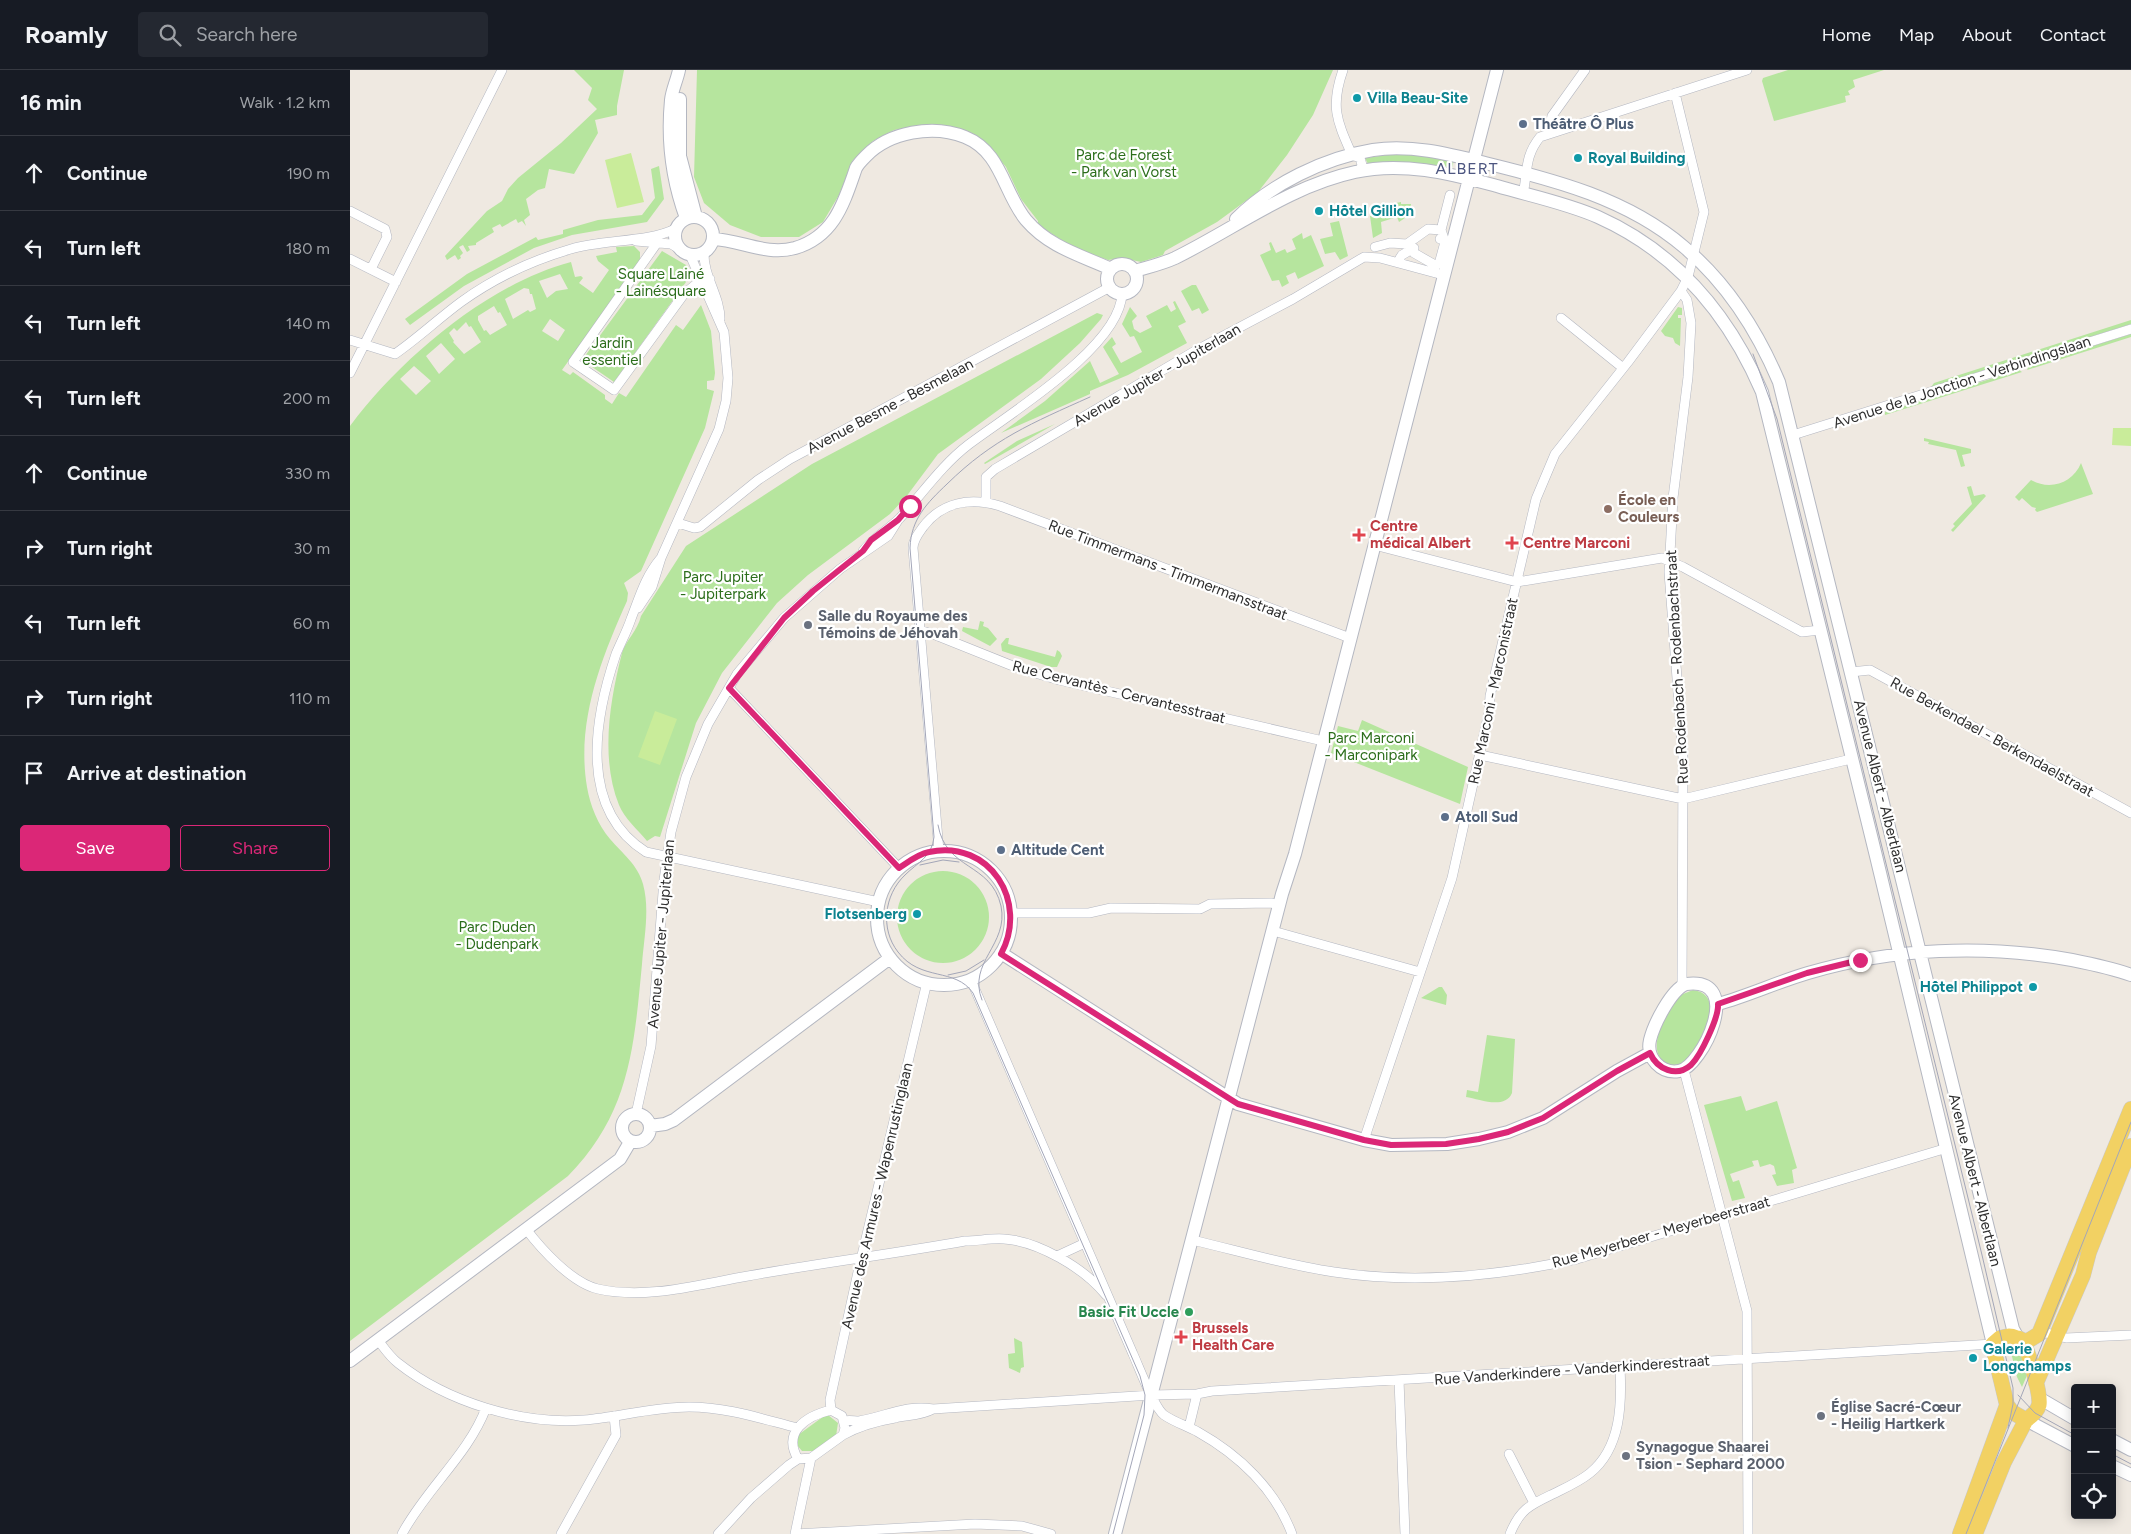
<!DOCTYPE html>
<meta charset="utf-8">
<style>
body{margin:0;font-family:Figtree,sans-serif;background:#242831;color:#f1f3f6}
.controls{position:absolute;right:15px;bottom:15px;display:grid;overflow:hidden;border-radius:5px;box-shadow:0 2px 12px #0003}
.controls button{width:45px;height:45px;display:grid;place-items:center;padding:0;border:0;border-bottom:1px solid #363941;background:#171b24;color:#f1f3f6;font:25px sans-serif}
.stop{position:absolute;width:15px;height:15px;margin:-11px;border:4px solid #db2777;border-radius:50%;background:#fff}
.stop.end{background:#db2777;border-color:#fff;box-shadow:0 1px 5px #0008}
.list{margin:0;padding:0;list-style:none}
h2{display:flex;justify-content:space-between;align-items:center;height:65px;margin:0;padding:0 20px;font-size:21px}
h2 small{font-size:16px;font-weight:400;color:#9ea1a6}
.list li{display:grid;grid-template-columns:32px 1fr auto;gap:15px;align-items:center;box-sizing:border-box;height:75px;padding:0 20px;border-top:1px solid #363941}
.list b{display:block;font-size:19px;white-space:nowrap}
.list em{font-size:16px;font-style:normal;color:#9ea1a6}
.actions{display:flex;gap:10px;padding:15px 20px}
.actions a{flex:1;padding:11px 0;border:1px solid #db2777;border-radius:5px;text-align:center;font-size:18px;color:#db2777}
.actions .main{background:#db2777;color:#fff}
.icon{flex:none;width:28px;height:28px;fill:none;stroke:currentColor;stroke-width:2;stroke-linecap:round;stroke-linejoin:round}
.map{position:relative;flex:none;width:1781px;height:1464px;overflow:hidden}
header{display:flex;align-items:center;gap:30px;box-sizing:border-box;height:70px;padding:0 25px;background:#171b24;border-bottom:1px solid #363941}
header strong{font-size:24px}
nav{display:flex;gap:28px;margin-inline-start:auto;font-size:18px}
.search{width:350px;height:45px;background:#242831;display:flex;align-items:center;gap:12px;box-sizing:border-box;padding:0 18px;border-radius:5px;color:#9ea1a6;font-size:19px}
main{display:flex}
aside{flex:1;background:#171b24}
.map>svg:first-child{display:block}
.green{fill:#b6e59e;fill-rule:evenodd}
.pitch{fill:#c9ec9a}
.lines{fill:none;stroke-linecap:round;stroke-linejoin:round}
.street-casing{stroke:#b4b7c1;stroke-width:10}
.secondary-casing{stroke:#b4b7c1;stroke-width:14}
.primary-casing{stroke:#c9c9c9;stroke-width:16}
.street{stroke:#fff;stroke-width:9}
.secondary{stroke:#fff;stroke-width:12}
.primary{stroke:#f2d163;stroke-width:15}
.tram{stroke:#a3a6b8;stroke-width:1}
.route{stroke:#db2777;stroke-width:6}
.culture-dot{fill:#0f9aa8;stroke:#fff;stroke-width:2}
.service-dot{fill:#5c6f8a;stroke:#fff;stroke-width:2}
.education-dot{fill:#8d6e63;stroke:#fff;stroke-width:2}
.health-dot{fill:#e0444e;stroke:#fff;stroke-width:2}
.worship-dot{fill:#6b7280;stroke:#fff;stroke-width:2}
.leisure-dot{fill:#2e9e5b;stroke:#fff;stroke-width:2}
.labels{text-anchor:middle;dominant-baseline:central;stroke-width:4.5;stroke-linejoin:round;paint-order:stroke}
.culture-label{font-size:15px;font-weight:bold;fill:#0d838f;stroke:#fff;text-anchor:start}
.service-label{font-size:15px;font-weight:bold;fill:#4e5e75;stroke:#fff;text-anchor:start}
.park-label{font-size:15px;fill:#2c6e1b;stroke:#fff}
.street-label{font-size:15px;fill:#2e2e2e;stroke:#fff}
.education-label{font-size:15px;font-weight:bold;fill:#785e54;stroke:#fff;text-anchor:start}
.health-label{font-size:15px;font-weight:bold;fill:#be3a42;stroke:#fff;text-anchor:start}
.worship-label{font-size:15px;font-weight:bold;fill:#5b616d;stroke:#fff;text-anchor:start}
.leisure-label{font-size:15px;font-weight:bold;fill:#27864d;stroke:#fff;text-anchor:end}
.neighbourhood-label{font-size:16px;letter-spacing:1px;fill:#4d5680;stroke:#fff}
</style>
<header>
<strong>Roamly</strong>
<div class="search"><svg class="icon" aria-label="search" viewBox="0 0 24 24"><circle cx="10" cy="10" r="6"/><path d="M15 15l6 6"/></svg>Search here</div>
<nav><a>Home</a><a>Map</a><a>About</a><a>Contact</a></nav>
</header>
<main>
<aside>
<h2>16 min<small>Walk · 1.2 km</small></h2>
<ul class="list">
<li><svg class="icon" aria-label="ahead" viewBox="0 0 24 24"><path d="M12 20V5M6 11l6-6 6 6"/></svg><div><b>Continue</b></div><em>190 m</em></li>
<li><svg class="icon" aria-label="left" viewBox="0 0 24 24"><path d="M17 20v-9H6M10 6l-5 5 5 5"/></svg><div><b>Turn left</b></div><em>180 m</em></li>
<li><svg class="icon" aria-label="left" viewBox="0 0 24 24"><path d="M17 20v-9H6M10 6l-5 5 5 5"/></svg><div><b>Turn left</b></div><em>140 m</em></li>
<li><svg class="icon" aria-label="left" viewBox="0 0 24 24"><path d="M17 20v-9H6M10 6l-5 5 5 5"/></svg><div><b>Turn left</b></div><em>200 m</em></li>
<li><svg class="icon" aria-label="ahead" viewBox="0 0 24 24"><path d="M12 20V5M6 11l6-6 6 6"/></svg><div><b>Continue</b></div><em>330 m</em></li>
<li><svg class="icon" aria-label="right" viewBox="0 0 24 24"><path d="M7 20v-9h11M14 6l5 5-5 5"/></svg><div><b>Turn right</b></div><em>30 m</em></li>
<li><svg class="icon" aria-label="left" viewBox="0 0 24 24"><path d="M17 20v-9H6M10 6l-5 5 5 5"/></svg><div><b>Turn left</b></div><em>60 m</em></li>
<li><svg class="icon" aria-label="right" viewBox="0 0 24 24"><path d="M7 20v-9h11M14 6l5 5-5 5"/></svg><div><b>Turn right</b></div><em>110 m</em></li>
<li><svg class="icon" aria-label="arrive" viewBox="0 0 24 24"><path d="M6 21V4h12l-3 4 3 4H6"/></svg><div><b>Arrive at destination</b></div></li>
</ul>
<div class="actions"><a class="main">Save</a><a>Share</a></div>
</aside>
<div class="map">
<svg width="1781" height="1464" viewBox="0 0 1781 1464">
<rect width="100%" height="100%" fill="#efe9e1"/>
<path class="green" d="M224 0H274L267 36V45L245 50 248 63 224 104 199 99 195 118 188 120 176 129 180 145 174 150 176 156 172 151 168 153 166 149 152 157 150 154 142 158 144 162 126 173V175L118 176 120 180 117 182 113 175 109 177 113 183 110 186 111 188 108 190 105 185 97 190 95 186 137 141 152 131 158 119 168 108 211 73 247 39 238 30 242 18Z
M347 0H983L963 45 937 85 908 122 867 152 815 181 813 185 791 192 773 188 758 190 724 178 688 155V151L671 129 656 97 641 79 606 59 583 54 544 60 523 71 503 90 489 125 473 152 449 167H411L380 155 354 133 344 107Z
M1438 0H1534L1503 10 1505 17 1498 21 1500 25 1495 26 1496 32 1424 51 1412 11 1413 8Z
M1051 83 1104 90 1102 98 1059 92 1018 94 1015 88Z
M309 96 314 129 297 152 222 165 184 178 114 216 60 255 55 249 117 204 186 167 188 170 213 164V160L248 150 292 145 305 128 301 99Z
M1051 132V134H1061V144L1049 152 1047 147 1031 152 1032 163 1023 168 1020 146 1029 145 1028 134 1044 133 1046 138V133Z
M989 151 998 186 990 190 985 182 975 184 970 169 983 166 980 153Z
M952 163 953 169 961 165 974 196 948 209 945 202 936 206 939 213 932 217 929 210 922 211 910 185 921 180 919 173 921 172 926 183 935 179 937 183 946 179 942 169Z
M284 176 290 182V191L212 300 220 305 223 302 255 325V329L262 334 269 323 276 327 326 255 333 260 351 235 361 261 365 303 364 310 357 311V319L364 321 355 358 291 501 274 513 278 523 277 531C251 589 226 652 237 717 240 735 248 755 260 769 272 783 288 795 293 814 300 839 294 868 292 894 284 977 280 1043 218 1106L0 1271V356C51 288 138 214 221 192L225 207 231 206 233 208 229 213 243 223 259 200 248 191 246 186 267 182 266 177ZM210 204 218 219 206 221 197 228 189 211ZM174 218 179 219 180 224H182L186 239 180 242 178 240 163 249 155 229ZM144 236 148 243 150 242 157 255 140 265 136 260 134 261 128 250V246ZM200 249 215 260 208 271 192 261ZM116 252 119 257 121 256 131 272 114 284 103 272 104 271 99 263 104 258 107 261ZM91 273 105 289 89 304 76 286ZM64 296 81 311 66 325 50 309Z
M312 181 336 195 339 201 336 212 264 312 232 290Z
M842 215H846L859 240 852 244 849 238 842 241 831 221Z
M825 231 836 252 828 256 837 273 778 305 740 321V324L651 363 695 331 740 291 750 313 769 304 753 277 762 267 766 274 762 277 771 293 792 282 784 266 780 267 772 254 780 237 787 246 782 251 784 259 790 263 802 257 796 246 817 235 821 242 826 239 823 232Z
M1328 237 1332 238V245H1328V248H1331L1330 276 1325 273 1323 268 1315 266 1311 261Z
M747 243 753 245 751 249 730 273 691 309 588 384 556 427 540 444 458 505 427 533 372 603 346 653 310 767 305 766 297 771C288 760 274 748 269 735 250 688 260 630 272 583 276 570 288 560 291 546L336 476 462 394Z
M1781 250V254L1581 317 1584 313Z
M1781 264V267L1677 300 1679 296Z
M1669 300 1672 302 1535 345V342L1656 304 1657 306Z
M705 354 635 394 634 393 667 371Z
M1574 368 1621 379V383L1612 385 1615 396 1611 397 1606 380 1578 374 1579 372 1574 371Z
M1731 393 1743 424 1687 442 1685 440 1686 438 1682 437 1672 428 1669 431 1665 427 1681 410C1700 421 1723 413 1731 393Z
M1621 416 1624 426 1634 424 1636 426 1603 462 1601 460 1605 456 1603 454 1622 434 1617 417Z
M630 551 634 552 633 556 638 558 647 569 640 576 612 561 613 557 628 560Z
M656 568H659L658 574 705 587 707 580 710 582 712 586 707 597H701L652 581 651 574Z
M1012 650 1118 697 1110 734 981 683 988 656 1008 661Z
M547 847a46 46 0 1 1 92 0a46 46 0 1 1-92 0Z
M1089 917H1092L1097 925 1096 935 1071 928Z
M1343 920C1379 925 1350 976 1336 992 1327 995 1318 998 1311 989 1298 974 1318 940 1328 926Z
M1137 965 1165 969 1162 1023C1155 1040 1129 1029 1116 1027L1117 1020 1128 1022Z
M1391 1026 1396 1041 1427 1031 1447 1098 1442 1100 1444 1113 1427 1116 1422 1105 1426 1104 1424 1096 1420 1094 1410 1097 1408 1090 1402 1091 1404 1096 1380 1104 1383 1112 1389 1110 1395 1128 1382 1131 1354 1035Z
M664 1268 672 1272 674 1297 671 1298 670 1303 659 1298 658 1284 665 1283Z
M1659 1274 1666 1275 1678 1303 1672 1317 1667 1307Z
M478 1345 488 1353 486 1366 463 1381H452L447 1375 448 1365 474 1346Z"/>
<path class="pitch" d="M281 83 294 132 267 138 255 90Z
M1763 358H1781V376L1762 375Z
M305 641 327 649 310 695 288 687Z"/>
<g class="lines">
<g class="street-casing">
<path id="street" d="M993 0C980 37 987 51 1002 85L1010 88 1012 95 1010 101
M1201 61 1200 55 1202 46 1235 0
M1173 124C1178 102 1174 87 1190 67L1397 0
M0 141 35 159 37 167 21 199
M1090 169 1093 166 1091 160 1100 125
M286 171 321 174 328 178
M307 173 223 292 264 320 334 224 345 215 360 209
M1057 174 1064 183 1085 195V198
M1025 177 1040 173 1057 174 1078 159 1091 160
M354 182C353 206 370 226 370 249
M1050 188 1052 185 1064 178
M0 189 46 212
M1085 195 1089 194 1095 172 1093 166
M1331 221 1337 230 1341 253 1338 307 1323 428 1319 502 1333 688 1332 916
M1211 248 1273 298
M0 270 45 284C68 268 88 249 111 232 143 209 183 190 221 179 253 169 297 173 325 159
M0 303 152 0
M1443 365 1781 259
M636 432V407L645 399 845 281 943 229 1014 187 1030 188 1093 205
M328 453 344 458 350 457 408 410 440 389 760 217
M1024 475 1167 512 1312 488 1333 497 1452 562 1470 560
M513 481C524 467 538 460 550 448 572 424 592 395 618 375 657 345 771 277 772 223
M311 488C295 507 290 526 281 549 277 561 271 572 266 584 244 649 228 739 296 782L529 832
M288 538 302 517 311 488 369 359 376 331 378 308 374 262 340 185
M569 560 583 564 668 598 709 610 973 671
M1501 602 1520 600 1781 743
M379 618 549 798
M1130 685 1333 729 1501 689
M589 781 563 478C563 470 568 464 573 457 592 432 620 427 650 436L1000 568
M661 843H739L761 838 850 839 860 834 921 833 930 835
M923 861 1070 902
M621 910 783 1284C789 1297 804 1338 814 1345 824 1352 837 1356 848 1362 889 1385 925 1419 942 1464
M1334 1000 1397 1241 1398 1464
M286 1044 301 976 314 810 321 762 336 707 358 654 387 604 434 548 490 499 538 466 548 450
M1014 1070 1102 808 1139 642 1140 626 1186 429 1205 384 1278 292 1331 221 1338 207 1354 142 1325 23
M176 1159C192 1180 222 1213 248 1219 297 1230 350 1214 398 1206 470 1193 543 1184 615 1171 628 1171 641 1168 654 1169 688 1171 734 1198 756 1225
M842 1170C889 1181 936 1195 984 1202 1063 1214 1149 1206 1227 1189L1597 1078
M707 1186 735 1173
M1689 1264 1697 1263 1716 1268 1781 1265
M28 1270C34 1278 40 1287 48 1293 97 1332 172 1355 234 1350 269 1347 303 1337 339 1337 377 1337 412 1349 448 1358
M1049 1310 1055 1464
M481 1340 480 1330 508 1202 577 912
M494 1351C499 1350 504 1351 509 1351 534 1347 557 1334 583 1339L802 1325 847 1324 862 1321 1643 1274
M839 1357 847 1324
M493 1365C509 1356 527 1351 545 1348 558 1345 570 1346 583 1339
M1159 1384 1184 1433
M461 1388 445 1464 625 1454 672 1456 701 1464
M52 1464C76 1419 118 1385 136 1338
M211 1464 266 1365 264 1346
M368 1464 401 1428 439 1395 448 1389 461 1388 493 1365 495 1358 492 1346 481 1340C456 1346 432 1362 448 1389
M1160 1464C1170 1439 1180 1435 1203 1424 1215 1418 1229 1412 1240 1403 1271 1378 1272 1334 1270 1297"/>
</g>
<g class="secondary-casing">
<path id="secondary" d="M329 0C327 10 322 20 321 30 317 71 322 110 336 148
M330 29V86L346 147
M325 166a19 19 0 1 1 38 0a19 19 0 1 1-38 0Z
M886 149C921 114 974 88 1023 80 1060 74 1099 84 1135 93 1205 110 1278 129 1334 177 1378 214 1407 260 1429 312L1663 1259 1668 1268
M363 169C391 170 416 186 445 178 485 166 494 132 506 98 508 94 513 89 516 86 539 62 583 54 615 67 652 82 653 122 676 150 699 177 730 185 761 199
M757 209a15 15 0 1 1 30 0a15 15 0 1 1-30 0Z
M785 201C798 197 812 194 825 188 884 159 940 116 1005 102 1053 91 1101 104 1147 116 1181 126 1216 133 1248 147 1326 182 1379 245 1412 322L1526 786 1643 1274
M527 848a67 67 0 1 1 134 0a67 67 0 1 1-134 0Z
M651 883 888 1034 1014 1070 1041 1075 1097 1074 1129 1069 1158 1062 1193 1048 1267 1001 1300 983
M1336 914C1396 906 1352 997 1329 1001 1311 1004 1296 988 1300 970 1304 954 1321 920 1336 914Z
M1368 934C1398 926 1427 912 1458 903 1543 878 1634 874 1722 890 1742 894 1762 898 1781 905
M272 1058a14 14 0 1 1 28 0a14 14 0 1 1-28 0Z
M300 1056 315 1054 324 1050 540 888
M0 1291 270 1089 280 1072
M1689 1328 1725 1349
M1676 1350 1725 1376
M1762 1370 1781 1380
M1762 1396 1781 1405
M765 1464 932 824 945 784 1147 0"/>
</g>
<g class="primary-casing">
<path id="primary" d="M1659 1266C1665 1266 1669 1269 1673 1273 1679 1282 1691 1325 1689 1335 1687 1342 1682 1346 1676 1350L1662 1342 1657 1335 1644 1281 1643 1274 1650 1268Z
M1668 1268 1676 1272 1689 1264 1781 1039
M1686 1313 1733 1205 1739 1182 1781 1076
M1610 1464 1657 1335
M1625 1464 1654 1392 1676 1350"/>
</g>
<use href="#street" class="street"/>
<use href="#secondary" class="secondary"/>
<use href="#primary" class="primary"/>
<path class="tram" d="M1403 284 1427 349 1632 1185 1663 1318V1334L1658 1358
M740 327C682 353 643 369 597 414 577 433 561 449 560 478L584 767C582 787 568 792 555 805 534 825 530 859 548 882 571 912 605 897 623 923L790 1306 795 1325 794 1345 763 1464
M588 755C596 801 641 792 651 836 659 875 617 892 632 930
M570 795 593 790 609 792
M598 905 616 901 634 890
M1668 1325 1685 1343 1725 1365
M1762 1384 1781 1394
M1616 1464 1781 1052"/>
</g>
<g class="lines">
<path class="route" d="M560 436 548 450 521 470 513 481 463 521 434 548 379 618 549 798C558 792 568 784 579 782 640 769 679 832 651 884L888 1034 1014 1070 1041 1075 1096 1074 1129 1069 1158 1062 1193 1048 1267 1001 1300 983C1307 999 1326 1008 1341 995 1351 985 1369 947 1368 934L1457 903 1510 890"/>
</g>
<g class="culture-dot">
<circle cx="1007" cy="28" r="5"/>
<circle cx="1228" cy="88" r="5"/>
<circle cx="969" cy="141" r="5"/>
<circle cx="567" cy="844" r="5"/>
<circle cx="1683" cy="917" r="5"/>
<circle cx="1623" cy="1288" r="5"/>
</g>
<g class="service-dot">
<circle cx="1173" cy="54" r="5"/>
<circle cx="1095" cy="747" r="5"/>
<circle cx="651" cy="780" r="5"/>
</g>
<circle class="education-dot" cx="1258" cy="439" r="5"/>
<g class="health-dot">
<path d="M1006.5 457.5h5v5h5v5h-5v5h-5v-5h-5v-5h5z"/>
<path d="M1159.5 465.5h5v5h5v5h-5v5h-5v-5h-5v-5h5z"/>
<path d="M828.5 1259.5h5v5h5v5h-5v5h-5v-5h-5v-5h5z"/>
</g>
<g class="worship-dot">
<circle cx="458" cy="555" r="5"/>
<circle cx="1471" cy="1346" r="5"/>
<circle cx="1276" cy="1386" r="5"/>
</g>
<circle class="leisure-dot" cx="839" cy="1242" r="5"/>
<g class="labels">
<g class="culture-label">
<text x="1017" y="28">Villa Beau-Site</text>
<text x="1238" y="88">Royal Building</text>
<text x="979" y="141">Hôtel Gillion</text>
<text x="557" y="844" text-anchor="end">Flotsenberg</text>
<text x="1673" y="917" text-anchor="end">Hôtel Philippot</text>
<text x="1633" y="1279">Galerie<tspan x="1633" dy="17">Longchamps</tspan></text>
</g>
<g class="service-label">
<text x="1183" y="54">Théâtre Ô Plus</text>
<text x="1105" y="747">Atoll Sud</text>
<text x="661" y="780">Altitude Cent</text>
</g>
<g class="park-label">
<text x="774" y="85">Parc de Forest<tspan x="774" dy="17">- Park van Vorst</tspan></text>
<text x="311" y="204">Square Lainé<tspan x="311" dy="17">- Lainésquare</tspan></text>
<text x="262" y="273">Jardin<tspan x="262" dy="17">essentiel</tspan></text>
<text x="373" y="507">Parc Jupiter<tspan x="373" dy="17">- Jupiterpark</tspan></text>
<text x="1021" y="668">Parc Marconi<tspan x="1021" dy="17">- Marconipark</tspan></text>
<text x="147" y="857">Parc Duden<tspan x="147" dy="17">- Dudenpark</tspan></text>
</g>
<g class="street-label">
<text transform="translate(807 305) rotate(-30)">Avenue Jupiter - Jupiterlaan</text>
<text transform="translate(1612 312) rotate(-18)">Avenue de la Jonction - Verbindingslaan</text>
<text transform="translate(540 336) rotate(-28)">Avenue Besme - Besmelaan</text>
<text transform="translate(818 500) rotate(21)">Rue Timmermans - Timmermansstraat</text>
<text transform="translate(1327 597) rotate(-93)">Rue Rodenbach - Rodenbachstraat</text>
<text transform="translate(1143 621) rotate(-78)">Rue Marconi - Marconistraat</text>
<text transform="translate(769 622) rotate(14)">Rue Cervantès - Cervantesstraat</text>
<text transform="translate(1642 667) rotate(29)">Rue Berkendael - Berkendaelstraat</text>
<text transform="translate(1530 716) rotate(76)">Avenue Albert - Albertlaan</text>
<text transform="translate(311 864) rotate(-85)">Avenue Jupiter - Jupiterlaan</text>
<text transform="translate(1625 1110) rotate(76)">Avenue Albert - Albertlaan</text>
<text transform="translate(527 1126) rotate(-77)">Avenue des Armures - Wapenrustinglaan</text>
<text transform="translate(1311 1162) rotate(-16)">Rue Meyerbeer - Meyerbeerstraat</text>
<text transform="translate(1222 1300) rotate(-4)">Rue Vanderkindere - Vanderkinderestraat</text>
</g>
<g class="education-label">
<text x="1268" y="430">École en<tspan x="1268" dy="17">Couleurs</tspan></text>
</g>
<g class="health-label">
<text x="1020" y="456">Centre<tspan x="1020" dy="17">médical Albert</tspan></text>
<text x="1173" y="473">Centre Marconi</text>
<text x="842" y="1258">Brussels<tspan x="842" dy="17">Health Care</tspan></text>
</g>
<g class="worship-label">
<text x="468" y="546">Salle du Royaume des<tspan x="468" dy="17">Témoins de Jéhovah</tspan></text>
<text x="1481" y="1337">Église Sacré-Cœur<tspan x="1481" dy="17">- Heilig Hartkerk</tspan></text>
<text x="1286" y="1377">Synagogue Shaarei<tspan x="1286" dy="17">Tsion - Sephard 2000</tspan></text>
</g>
<g class="leisure-label">
<text x="829" y="1242">Basic Fit Uccle</text>
</g>
<g class="neighbourhood-label">
<text x="1117" y="98">ALBERT</text>
</g>
</g>
</svg>
<div class="controls">
<button>+</button>
<button>−</button>
<button><svg class="icon" aria-label="locate" viewBox="0 0 24 24"><circle cx="12" cy="12" r="6"/><path d="M12 2v4M12 18v4M2 12h4M18 12h4"/></svg></button>
</div>
<div class="stop" style="left:560px;top:436px"></div>
<div class="stop end" style="left:1510px;top:890px"></div>
</div>
</main>
